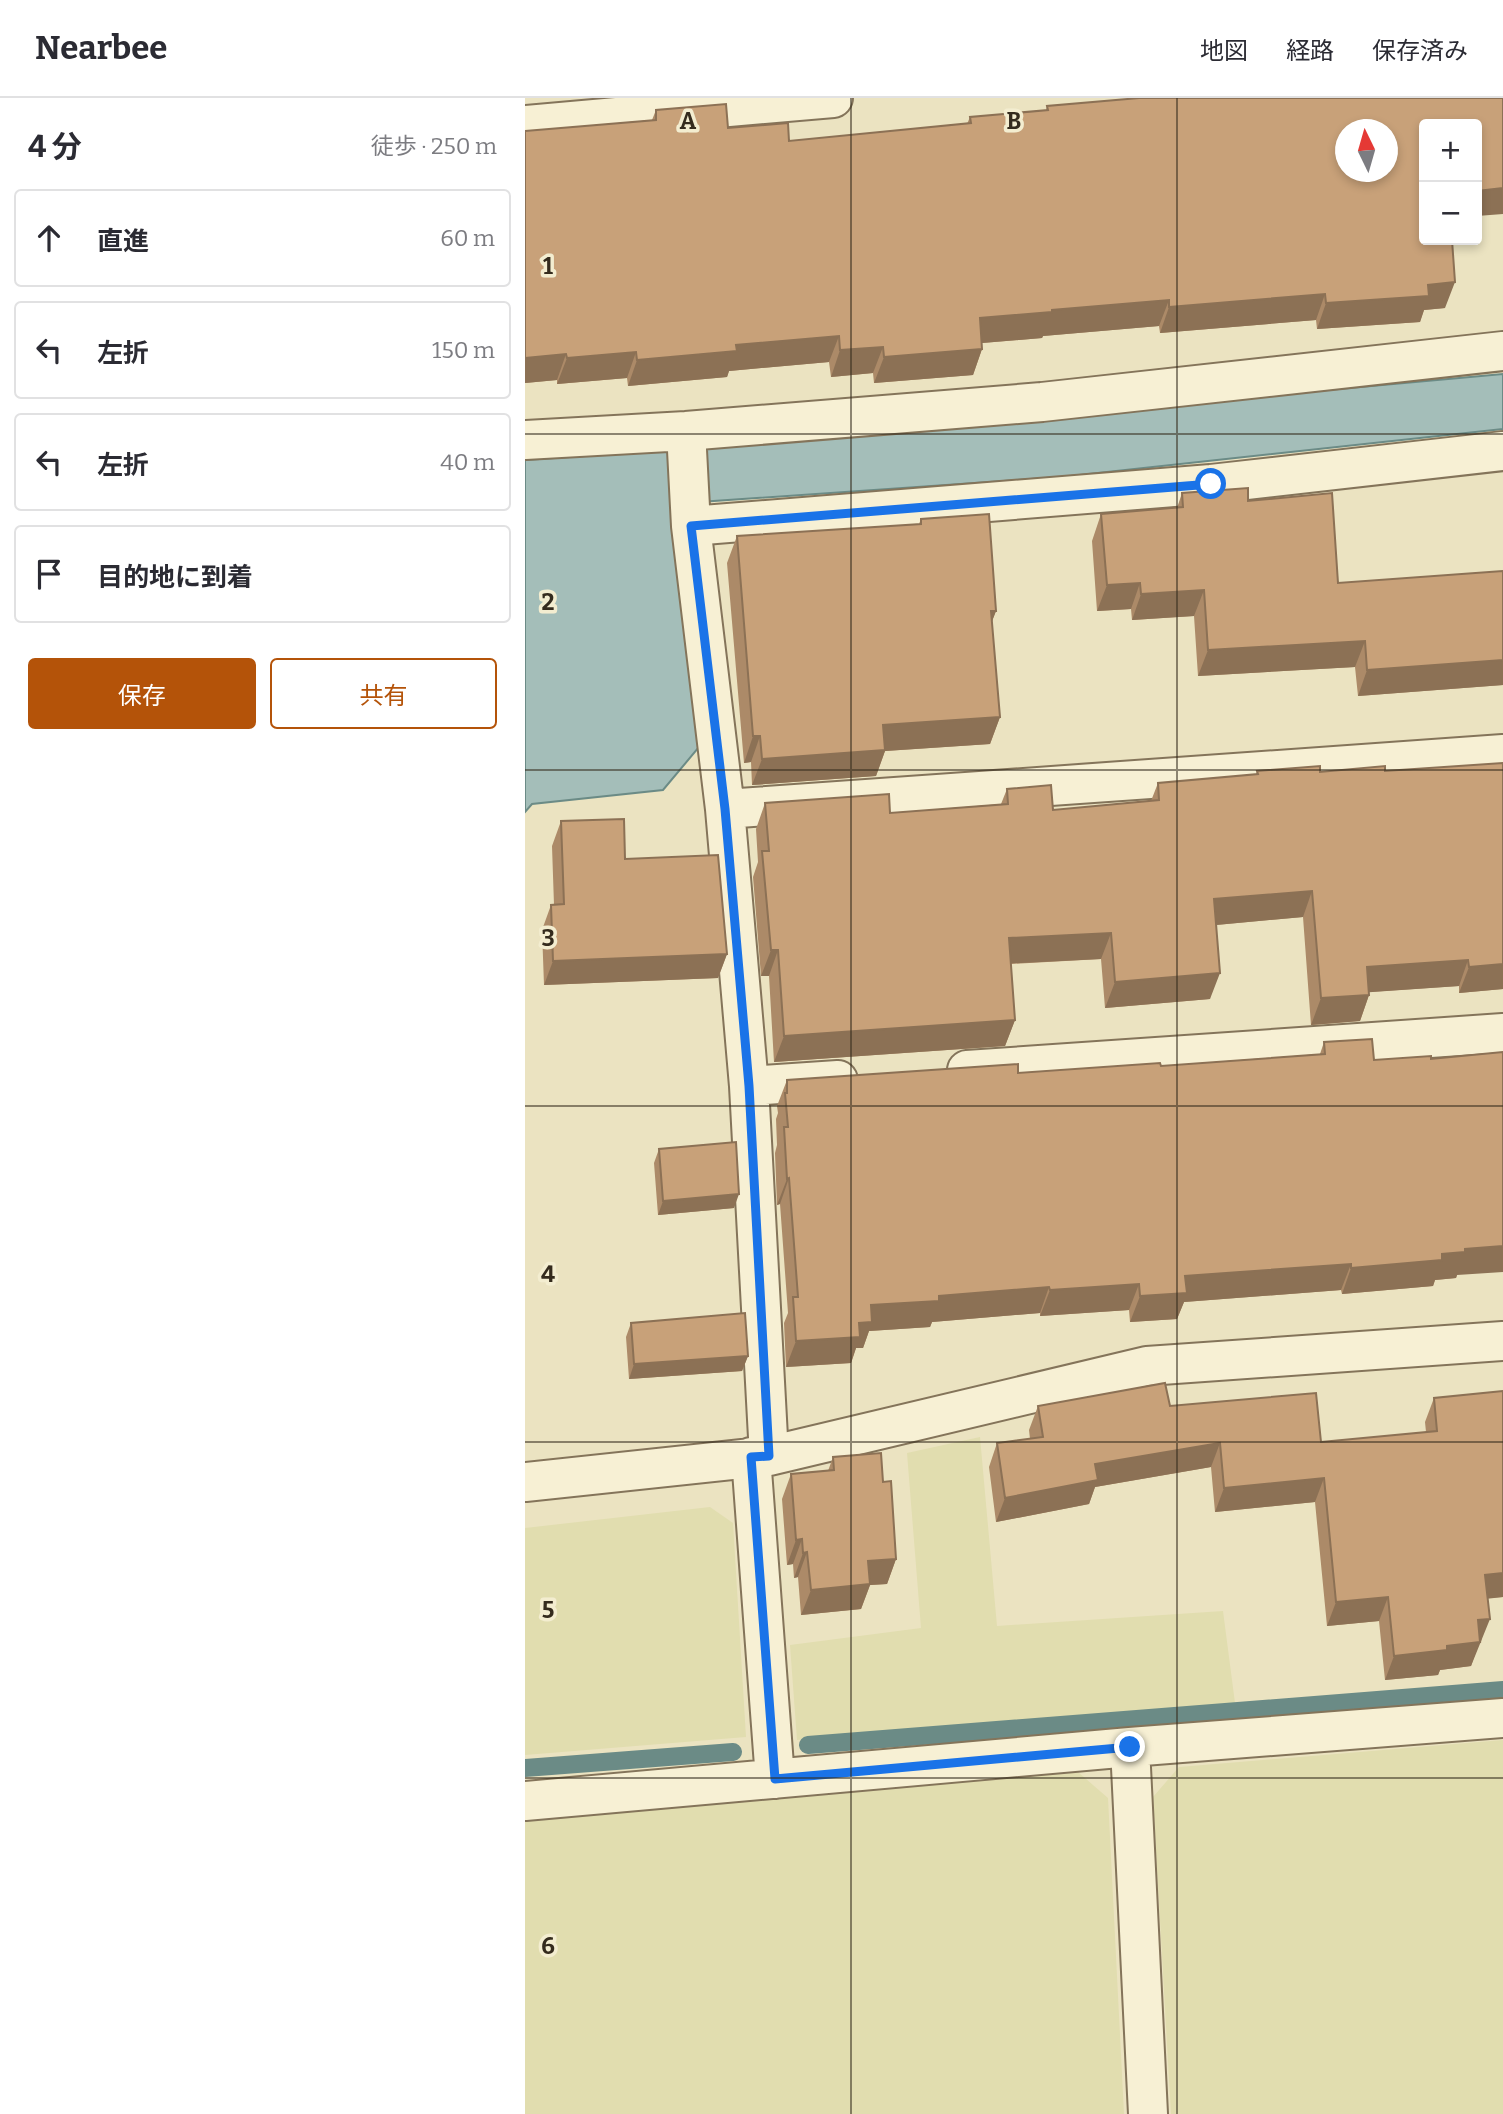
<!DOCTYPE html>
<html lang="ja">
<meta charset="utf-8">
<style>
body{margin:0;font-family:Bitter,"Noto Sans JP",serif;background:#f2f2f3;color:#2b2b33}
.controls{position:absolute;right:21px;top:21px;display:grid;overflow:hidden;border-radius:7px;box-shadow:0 4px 10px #0003}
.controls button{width:63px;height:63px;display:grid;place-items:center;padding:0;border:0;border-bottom:2px solid #e1e1e2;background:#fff;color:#2b2b33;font:35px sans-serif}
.compass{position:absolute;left:810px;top:21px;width:63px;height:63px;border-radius:50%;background:#fff;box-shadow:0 4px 10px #0003;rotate:355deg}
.stop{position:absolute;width:21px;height:21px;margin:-16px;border:5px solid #1a73e8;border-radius:50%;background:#fff}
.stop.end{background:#1a73e8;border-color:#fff;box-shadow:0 2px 7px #0008}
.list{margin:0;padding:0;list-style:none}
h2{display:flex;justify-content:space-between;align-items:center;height:91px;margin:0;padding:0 28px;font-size:30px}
h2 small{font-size:23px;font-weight:400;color:#7c7c81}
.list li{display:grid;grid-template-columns:46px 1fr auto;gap:21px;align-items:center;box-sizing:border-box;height:98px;margin:0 14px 14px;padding:0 14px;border:2px solid #e1e1e2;border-radius:7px}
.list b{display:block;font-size:26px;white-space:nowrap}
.list em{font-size:23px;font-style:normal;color:#7c7c81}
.actions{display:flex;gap:14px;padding:21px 28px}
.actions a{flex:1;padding:16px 0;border:2px solid #b45309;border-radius:7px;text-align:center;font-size:24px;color:#b45309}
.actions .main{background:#b45309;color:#fff}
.icon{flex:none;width:38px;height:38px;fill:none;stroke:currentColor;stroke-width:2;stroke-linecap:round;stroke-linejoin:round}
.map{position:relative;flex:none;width:978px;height:2016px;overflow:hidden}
header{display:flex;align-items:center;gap:42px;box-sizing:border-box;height:98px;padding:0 35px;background:#fff;border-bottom:2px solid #e1e1e2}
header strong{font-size:33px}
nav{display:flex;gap:38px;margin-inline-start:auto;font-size:24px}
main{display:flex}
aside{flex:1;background:#fff}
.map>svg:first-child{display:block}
.farmland{fill:#e1ddaf}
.water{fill:#a4beb9;stroke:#6b8b86;stroke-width:2}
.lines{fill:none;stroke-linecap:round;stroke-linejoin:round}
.stream{stroke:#6b8b86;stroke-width:18}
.minor-casing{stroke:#84745a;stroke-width:42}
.minor{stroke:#f7f0d4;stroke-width:38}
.wall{fill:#ac8a68}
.shaded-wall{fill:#8c7155}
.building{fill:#c8a179;stroke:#8c7155;stroke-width:2;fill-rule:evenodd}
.route{stroke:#1a73e8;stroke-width:9}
.grid{fill:none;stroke:#342b1d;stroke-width:2;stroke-opacity:0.55}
.grid-label{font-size:23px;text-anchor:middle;font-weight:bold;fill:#342b1d;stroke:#f3edd0;stroke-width:7;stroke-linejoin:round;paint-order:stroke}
</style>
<header>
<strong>Nearbee</strong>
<nav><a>地図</a><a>経路</a><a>保存済み</a></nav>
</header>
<main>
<aside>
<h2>4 分<small>徒歩 · 250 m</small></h2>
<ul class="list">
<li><svg class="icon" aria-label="ahead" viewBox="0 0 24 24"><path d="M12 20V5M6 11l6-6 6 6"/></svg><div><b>直進</b></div><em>60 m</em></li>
<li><svg class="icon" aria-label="left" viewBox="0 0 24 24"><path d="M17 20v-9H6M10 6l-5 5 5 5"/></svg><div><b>左折</b></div><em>150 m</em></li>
<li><svg class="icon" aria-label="left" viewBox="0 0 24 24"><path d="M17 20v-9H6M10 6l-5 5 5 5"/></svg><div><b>左折</b></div><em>40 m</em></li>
<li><svg class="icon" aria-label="arrive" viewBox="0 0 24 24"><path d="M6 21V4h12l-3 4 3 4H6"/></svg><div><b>目的地に到着</b></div></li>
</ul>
<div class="actions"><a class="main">保存</a><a>共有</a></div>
</aside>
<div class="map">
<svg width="978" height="2016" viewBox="0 0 978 2016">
<rect width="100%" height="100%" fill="#ebe3c1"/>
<path class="farmland" d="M455 1339 472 1528 698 1513 710 1605 272 1642 265 1547 396 1530 382 1355Z
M185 1409 208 1425 221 1639 0 1657V1430Z
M978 1642V2016H646L628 1699 654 1669Z
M553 1674 583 1700 599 2016H0V1721Z"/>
<path class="water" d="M978 276V331L536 379 146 406 174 649 138 692 7 706 0 714V362L134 353Z"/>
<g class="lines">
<path class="stream" d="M283 1647 978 1592
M0 1670 208 1654"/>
<g class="minor-casing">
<path id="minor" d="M0 27 308 0
M161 333 166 428 200 711 224 988 244 1358
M0 342 161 333 517 304 978 253
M166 428 686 386 978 353
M200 711 978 656
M442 972 978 935
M224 988 313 982
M226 1359 250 1681
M0 1384 244 1358 622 1268 978 1243
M605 1649 623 2016
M0 1703 605 1649 978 1620"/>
</g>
<use href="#minor" class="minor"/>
</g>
<path class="wall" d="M522 8 899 26 920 210 899 212 895 224 792 231 791 222 635 235 634 228 518 238 517 240 457 245V251L448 277 349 285 348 275 306 279 304 264 204 273 202 279 103 288 102 280 32 286V282L0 285V33L127 22 131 12 203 30 264 43 442 26 445 19 521 12Z
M657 395 723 403 813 485 978 473V587L833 598 830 569 673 578 669 518 607 522 606 511 572 513 567 443 576 416 652 410Z
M396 421 471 513 467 523 475 619 465 646 360 653 351 678 227 687 226 664 219 665 202 465 212 438 394 426Z
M732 673H860L978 891 934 895V888L844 894V897L835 923 786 927 778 819 691 827 685 901 580 910 576 861 486 866 490 922 480 948 249 964 244 878H236L228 779 233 764 231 731 240 705 365 715 476 706 482 691 528 712 626 703 633 685 731 676Z
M36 723 100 761 202 856 193 880 19 887 17 832 26 807H29L27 748Z
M799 944 849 962 906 961 932 1177 931 1180 910 1182 908 1188 817 1196 816 1192 659 1204 652 1221 605 1224 604 1212 515 1218V1215L407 1224 405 1229 344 1233 338 1250H331L326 1265 261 1269 259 1225 263 1215 255 1106 252 1107 250 1055 252 1047 251 1021 253 1015 252 1008 262 982 493 975 636 968 795 956Z
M134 1051 209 1110 133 1117 129 1065Z
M106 1225 223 1258 217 1273 104 1281 101 1239Z
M978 1293V1499L962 1500 956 1545H954L946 1568 915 1572 913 1577 860 1582 854 1523 802 1528 790 1404 690 1414 686 1369 570 1389 564 1406 471 1424 464 1369 472 1345 505 1341 504 1332 513 1308H645L796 1344 901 1334 900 1324 909 1300Z
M308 1359 358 1384 371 1461 362 1486 345 1487 336 1511 276 1517 273 1479 269 1480 268 1466 262 1467 257 1401 266 1376 303 1373Z"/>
<path class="shaded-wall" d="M978 90V116L952 118V93Z
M930 184 920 210 899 212 895 224 792 231 801 205 903 187Z
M800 196 791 222 635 235 644 209Z
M644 202 634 228 518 238 517 240 445 246 455 220 527 212Z
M314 238 304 264 204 273 202 279 103 288 112 262 211 247Z
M358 249 348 275 306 279 315 252Z
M457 251 448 277 349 285 359 259Z
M111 254 102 280 32 286 42 260Z
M41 256 32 282 0 285V260Z
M615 485 606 511 572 513 582 487Z
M679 492 669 518 607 522 616 496Z
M466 513H471L461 539Z
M840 543 830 569 673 578 683 552Z
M978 562V587L833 598 842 572Z
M475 619 465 646 360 653 351 678 227 687 237 661 358 627Z
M228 638H235L226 664 219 665Z
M787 793 778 819 680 828 689 801Z
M586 835 576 861 475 866 484 840Z
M246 852H253L244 878H236Z
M202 856 193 880 19 887 28 863Z
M943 862 934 888 833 895 842 869Z
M978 866V891L934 895 944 869Z
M695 875 685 901 580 910 590 884Z
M844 897 835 923 786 927 796 900Z
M490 922 480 948 249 964 259 938Z
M264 1080 255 1106 252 1107 262 1081Z
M214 1096 209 1110 133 1117 138 1103Z
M978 1148V1174L932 1177 931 1180 910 1182 908 1188 817 1196 826 1170 917 1156 940 1151Z
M826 1166 816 1192 659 1204 652 1221 605 1224 615 1198 660 1178Z
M614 1186 604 1212 515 1218 525 1192Z
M524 1189 515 1215 407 1224 405 1229 344 1233 338 1250H331L326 1265 261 1269 271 1243 334 1225 346 1207 414 1198Z
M223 1258 217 1273 104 1281 109 1266Z
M695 1345 686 1369 570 1389 564 1406 471 1424 480 1400 570 1366Z
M799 1380 790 1404 690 1414 699 1390Z
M277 1441 268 1466 262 1467 271 1442Z
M282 1454 273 1479 269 1480 278 1455Z
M371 1461 362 1486 345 1487 336 1511 276 1517 286 1492 343 1463Z
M978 1475V1499L951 1502 960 1477Z
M863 1499 854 1523 802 1528 811 1504Z
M965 1521 946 1568 915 1572 913 1577 860 1582 869 1558 922 1548 953 1522Z"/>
<path class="building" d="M614 0H978V90L952 93V26H899V142H927L930 184 903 187 904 198 801 205 800 196 644 209V202L527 212V214L455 220 457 251 359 259 358 249 315 252 314 238 211 247 212 253 112 262 111 254 42 260 41 256 0 260V33L131 22V12L201 6 203 30 263 25 264 43 446 25 445 19 523 12 522 8ZM821 32H863V74H821Z
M723 390V403L807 395 813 485 978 473V562L842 572 840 543 683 552 679 492 616 496 615 485 582 487 576 416 658 409 657 395Z
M464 416 471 513H466L475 619 358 627 360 652 237 661 235 638H228L212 438 396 426V421Z
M978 665V866L944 869 943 862 842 869 844 897 796 900 787 793 689 801 695 875 590 884 586 835 484 840 490 922 259 938 253 852H246L237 753H244L240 705 364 696 365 715 483 706 482 691 526 687 528 712 634 702 633 685 733 676 732 673 795 668V674L860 668V673Z
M99 721 100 761 193 757 202 856 28 863 26 807 39 806 36 723Z
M847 941 849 962 906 958V961L978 954V1148L940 1151V1154L917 1156V1162L826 1170V1166L660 1178 662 1195 615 1198 614 1186 525 1192 524 1189 414 1198V1203L346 1207 347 1224 334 1225 335 1239 271 1243 268 1199H273L264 1080 262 1081 259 1029H263L260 995H262V982L493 966V975L635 965 636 968 800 956 799 944Z
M211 1044 214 1096 138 1103 134 1051Z
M220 1215 223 1258 109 1266 106 1225Z
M640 1285 645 1308 791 1295 796 1344 912 1333 909 1300 978 1293V1475L960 1477 965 1521 953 1522 955 1544 922 1548V1552L869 1558 863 1499 811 1504 799 1380 699 1390 695 1345 570 1366 573 1382 480 1400 472 1345 518 1339 513 1308Z
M356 1355 358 1384 366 1383 371 1461 343 1463 345 1486 286 1492 282 1454 278 1455 277 1441 271 1442 266 1376 309 1372 308 1359Z"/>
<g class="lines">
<path class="route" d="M605 1649 250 1681 226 1359 244 1358 224 988 200 711 166 428 686 386"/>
</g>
<path class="grid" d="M326 0V2016M652 0V2016M0 336H978M0 672H978M0 1008H978M0 1344H978M0 1680H978"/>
<g class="grid-label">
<text x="163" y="31">A</text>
<text x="489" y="31">B</text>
<text x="23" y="176">1</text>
<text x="23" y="512">2</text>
<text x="23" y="848">3</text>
<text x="23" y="1184">4</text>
<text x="23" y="1520">5</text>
<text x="23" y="1856">6</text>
</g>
</svg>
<div class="controls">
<button>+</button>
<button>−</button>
</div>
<svg class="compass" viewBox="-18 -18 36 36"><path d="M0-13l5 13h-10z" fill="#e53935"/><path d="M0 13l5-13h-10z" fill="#7c7c81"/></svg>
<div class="stop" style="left:686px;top:386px"></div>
<div class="stop end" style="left:605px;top:1649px"></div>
</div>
</main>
